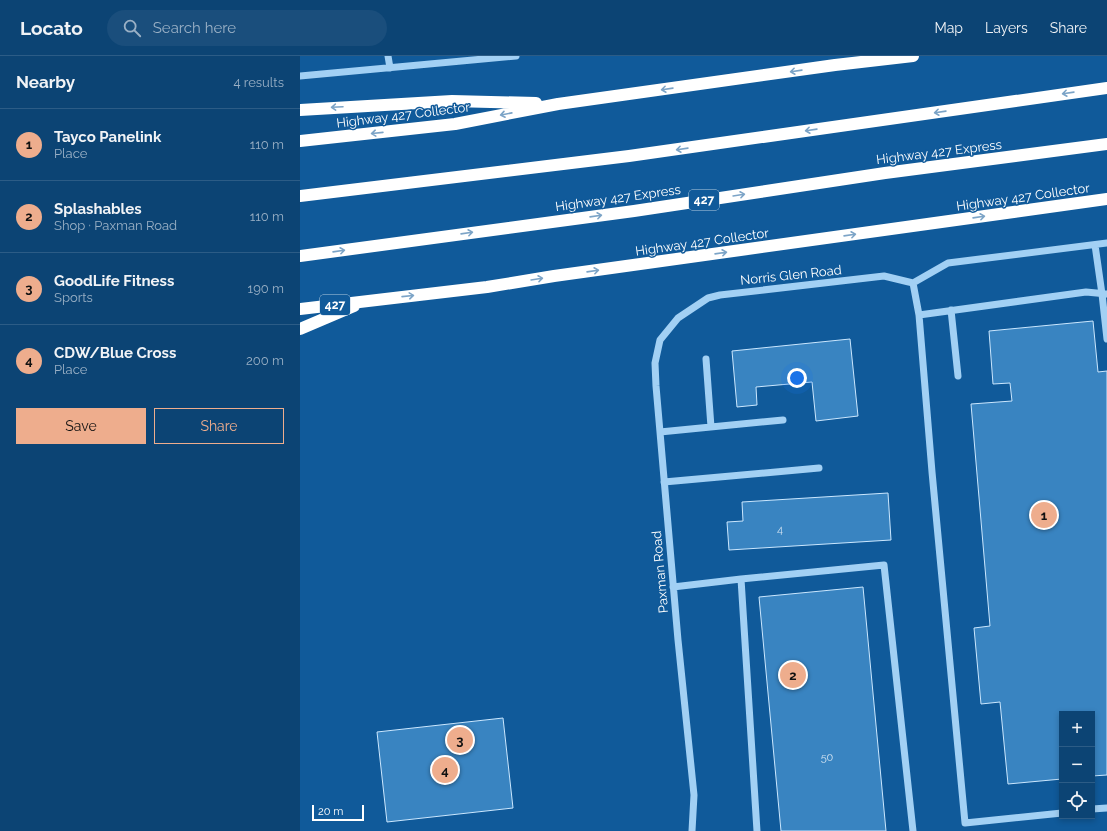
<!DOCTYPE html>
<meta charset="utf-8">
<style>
body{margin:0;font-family:Raleway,sans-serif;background:#1a4e7c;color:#f1f3f6}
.controls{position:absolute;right:12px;bottom:12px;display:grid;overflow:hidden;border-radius:0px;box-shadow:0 2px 6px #0003}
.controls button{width:36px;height:36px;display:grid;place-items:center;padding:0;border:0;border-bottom:1px solid #2c5c86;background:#0c4474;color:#f1f3f6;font:20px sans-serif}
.scale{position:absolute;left:12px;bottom:10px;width:52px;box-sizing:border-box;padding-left:4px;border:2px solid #fff;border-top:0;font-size:11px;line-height:14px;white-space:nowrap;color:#fff;-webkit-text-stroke:3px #105a9a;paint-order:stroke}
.you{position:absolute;left:497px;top:322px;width:14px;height:14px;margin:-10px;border:3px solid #fff;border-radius:50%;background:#1a73e8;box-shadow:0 0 0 6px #1a73e833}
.badge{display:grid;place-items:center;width:26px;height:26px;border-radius:50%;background:#eead8d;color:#111;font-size:13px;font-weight:700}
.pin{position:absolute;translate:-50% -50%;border:2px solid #fff;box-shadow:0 1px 4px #0006}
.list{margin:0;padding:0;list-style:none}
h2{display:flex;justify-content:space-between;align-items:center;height:52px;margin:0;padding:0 16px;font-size:17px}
h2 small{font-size:13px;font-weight:400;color:#9ab0c5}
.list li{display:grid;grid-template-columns:26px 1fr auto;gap:12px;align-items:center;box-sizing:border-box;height:72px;padding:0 16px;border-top:1px solid #2c5c86}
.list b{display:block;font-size:15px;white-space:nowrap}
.list p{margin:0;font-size:13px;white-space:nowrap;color:#9ab0c5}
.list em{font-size:13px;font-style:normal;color:#9ab0c5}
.actions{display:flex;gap:8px;padding:12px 16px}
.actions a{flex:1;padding:9px 0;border:1px solid #eead8d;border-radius:0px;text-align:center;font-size:14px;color:#eead8d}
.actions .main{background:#eead8d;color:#111}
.icon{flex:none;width:22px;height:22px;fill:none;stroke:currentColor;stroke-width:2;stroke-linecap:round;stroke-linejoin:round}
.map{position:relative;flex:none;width:807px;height:775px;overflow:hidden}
header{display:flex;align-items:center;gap:24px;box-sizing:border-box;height:56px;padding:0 20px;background:#0c4474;border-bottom:1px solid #2c5c86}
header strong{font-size:19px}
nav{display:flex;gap:22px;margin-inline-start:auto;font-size:14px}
.search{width:280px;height:36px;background:#1a4e7c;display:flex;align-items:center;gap:10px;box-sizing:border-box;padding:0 14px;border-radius:22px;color:#9ab0c5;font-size:15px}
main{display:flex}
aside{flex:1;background:#0c4474}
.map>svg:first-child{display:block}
.building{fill:#3984c1;stroke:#cbe7fe}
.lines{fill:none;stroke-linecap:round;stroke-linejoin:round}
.minor{stroke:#a2d0f4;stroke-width:7}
.highway{stroke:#fff;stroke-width:12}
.oneway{stroke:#7ca4c7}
.labels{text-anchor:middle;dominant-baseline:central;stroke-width:3;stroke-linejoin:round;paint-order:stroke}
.number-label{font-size:11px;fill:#cee0f0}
.shield{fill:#105a9a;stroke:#b7cee1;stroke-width:1}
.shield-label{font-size:12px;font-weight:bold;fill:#fff}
.street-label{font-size:13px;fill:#fff;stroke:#105a9a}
</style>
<header>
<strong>Locato</strong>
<div class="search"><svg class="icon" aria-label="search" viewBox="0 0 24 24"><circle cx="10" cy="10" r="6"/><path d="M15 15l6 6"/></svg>Search here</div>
<nav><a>Map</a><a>Layers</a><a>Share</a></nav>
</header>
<main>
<aside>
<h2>Nearby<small>4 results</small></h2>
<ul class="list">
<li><span class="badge">1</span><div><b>Tayco Panelink</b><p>Place</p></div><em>110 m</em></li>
<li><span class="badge">2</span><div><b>Splashables</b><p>Shop · Paxman Road</p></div><em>110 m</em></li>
<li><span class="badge">3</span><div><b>GoodLife Fitness</b><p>Sports</p></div><em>190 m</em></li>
<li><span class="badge">4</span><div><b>CDW/Blue Cross</b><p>Place</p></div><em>200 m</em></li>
</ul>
<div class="actions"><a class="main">Save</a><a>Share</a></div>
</aside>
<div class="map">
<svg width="807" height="775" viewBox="0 0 807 775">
<rect width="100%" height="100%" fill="#105a9a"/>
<path class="building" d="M793 265 798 316 807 315V719L792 720V658H762V723L708 728 700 646 681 648 674 572 690 570 671 348 712 345 710 327 693 328 689 275Z
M550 283 558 360 516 365 512 326 456 331 457 349 437 351 432 295Z
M588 437 591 484 429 494 427 466 443 465 442 446Z
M563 531 586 775H481L459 541Z
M203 662 213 752 87 766 77 676Z"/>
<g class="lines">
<path class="minor" d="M88 0 90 12
M0 20 216 0
M795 189 802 238 807 283
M613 227 619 259 632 416 665 767 762 757
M613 227 648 207 807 187
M651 254 658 320
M619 259 786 236 807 238
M406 303 411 371
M360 376 483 364
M364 426 519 412
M441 523 584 509 613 775
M373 531 441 523 457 775
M792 753 807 752
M392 775 394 739 378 584 356 330 355 307 360 284 378 262 408 242 420 239 584 220 613 227"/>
<path class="highway" d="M0 54 152 45 236 47
M0 85 155 68 258 48 535 9 613 0
M0 140 329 100 807 32
M0 200 334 155 585 117 807 88
M0 253 187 231 254 220 807 143
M0 273 54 250"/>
</g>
<defs><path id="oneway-shaft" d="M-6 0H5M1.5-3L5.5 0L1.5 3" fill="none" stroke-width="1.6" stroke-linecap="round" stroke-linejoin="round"/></defs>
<g class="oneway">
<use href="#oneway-shaft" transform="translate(496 15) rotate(172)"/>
<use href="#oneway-shaft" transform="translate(367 33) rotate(172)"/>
<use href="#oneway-shaft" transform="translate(768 37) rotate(172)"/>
<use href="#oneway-shaft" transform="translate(37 51) rotate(177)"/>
<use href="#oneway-shaft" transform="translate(640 56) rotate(172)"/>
<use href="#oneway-shaft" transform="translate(206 58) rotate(169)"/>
<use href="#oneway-shaft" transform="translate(511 74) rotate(172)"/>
<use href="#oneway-shaft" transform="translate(77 77) rotate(174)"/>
<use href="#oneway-shaft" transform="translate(382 93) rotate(172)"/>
<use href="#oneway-shaft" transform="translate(439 139) rotate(-9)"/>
<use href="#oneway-shaft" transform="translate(296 160) rotate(-8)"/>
<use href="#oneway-shaft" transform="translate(679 161) rotate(-8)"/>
<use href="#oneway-shaft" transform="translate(167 177) rotate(-8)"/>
<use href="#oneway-shaft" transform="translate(550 179) rotate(-8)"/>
<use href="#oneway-shaft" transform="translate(39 195) rotate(-8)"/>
<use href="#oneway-shaft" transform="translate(421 197) rotate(-8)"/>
<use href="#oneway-shaft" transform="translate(293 215) rotate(-8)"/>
<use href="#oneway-shaft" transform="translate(237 223) rotate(-9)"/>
<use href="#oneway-shaft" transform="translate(108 240) rotate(-6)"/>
</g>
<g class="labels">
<g class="number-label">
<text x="480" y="473">4</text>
<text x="527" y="701">50</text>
</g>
<g class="shield">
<rect x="389" y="134" width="30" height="20" rx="3"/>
<rect x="20" y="239" width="30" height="20" rx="3"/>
</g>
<g class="shield-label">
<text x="404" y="144">427</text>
<text x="35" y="249">427</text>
</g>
<g class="street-label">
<text transform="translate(103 59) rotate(-7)">Highway 427 Collector</text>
<text transform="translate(639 96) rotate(-7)">Highway 427 Express</text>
<text transform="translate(723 141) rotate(-8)">Highway 427 Collector</text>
<text transform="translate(318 142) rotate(-8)">Highway 427 Express</text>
<text transform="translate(402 186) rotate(-8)">Highway 427 Collector</text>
<text transform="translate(491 219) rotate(-6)">Norris Glen Road</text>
<text transform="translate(360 516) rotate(-95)">Paxman Road</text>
</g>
</g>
</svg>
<div class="controls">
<button>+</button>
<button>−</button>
<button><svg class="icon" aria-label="locate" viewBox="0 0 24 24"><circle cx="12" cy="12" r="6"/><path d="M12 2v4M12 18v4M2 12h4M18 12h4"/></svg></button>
</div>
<div class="scale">20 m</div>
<div class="you"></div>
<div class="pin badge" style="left:744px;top:459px">1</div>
<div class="pin badge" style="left:493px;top:619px">2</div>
<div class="pin badge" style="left:160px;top:684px">3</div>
<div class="pin badge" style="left:145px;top:714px">4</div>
</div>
</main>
